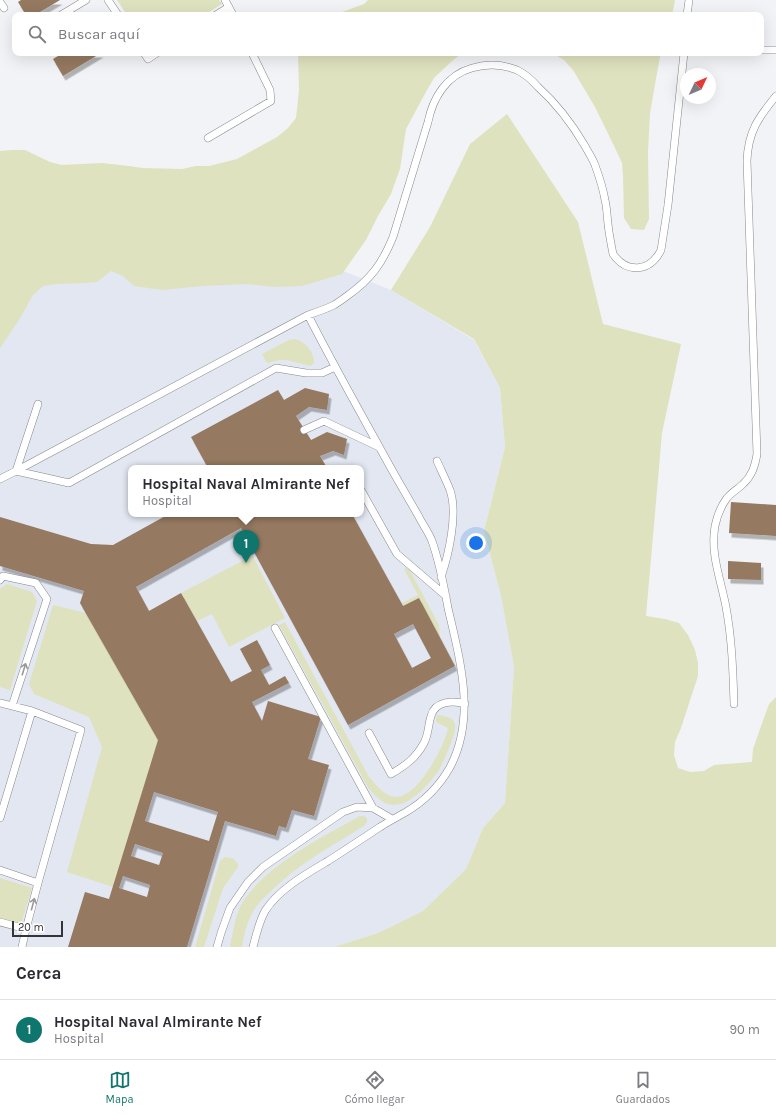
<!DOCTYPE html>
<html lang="es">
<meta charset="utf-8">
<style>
body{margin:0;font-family:Karla,sans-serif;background:#f2f2f3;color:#2b2b33}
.compass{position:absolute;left:680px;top:68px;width:36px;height:36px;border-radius:50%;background:#fff;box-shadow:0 4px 16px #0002;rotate:46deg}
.scale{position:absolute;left:12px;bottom:10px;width:51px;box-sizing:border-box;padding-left:4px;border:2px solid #353537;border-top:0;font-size:11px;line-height:14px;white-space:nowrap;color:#353537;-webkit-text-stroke:3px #fff;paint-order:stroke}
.you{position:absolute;left:476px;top:543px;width:14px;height:14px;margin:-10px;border:3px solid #fff;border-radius:50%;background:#1a73e8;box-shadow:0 0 0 6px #1a73e833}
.badge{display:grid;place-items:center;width:26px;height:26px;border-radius:50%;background:#0f766e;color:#fff;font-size:13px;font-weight:700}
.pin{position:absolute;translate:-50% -33px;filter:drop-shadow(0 1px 2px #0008)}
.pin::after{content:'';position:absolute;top:21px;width:14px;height:12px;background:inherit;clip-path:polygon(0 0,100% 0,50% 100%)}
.popup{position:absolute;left:128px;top:465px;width:236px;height:52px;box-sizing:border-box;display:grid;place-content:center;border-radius:8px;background:#fff;filter:drop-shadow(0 1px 3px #0005);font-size:13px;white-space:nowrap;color:#7c7c81}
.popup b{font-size:15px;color:#2b2b33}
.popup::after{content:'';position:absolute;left:50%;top:100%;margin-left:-8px;border:8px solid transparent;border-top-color:#fff}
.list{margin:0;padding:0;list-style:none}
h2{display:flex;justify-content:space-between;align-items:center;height:52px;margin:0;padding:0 16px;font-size:17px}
h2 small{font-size:13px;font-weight:400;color:#7c7c81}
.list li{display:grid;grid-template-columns:26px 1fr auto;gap:12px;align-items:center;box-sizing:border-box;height:60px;padding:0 16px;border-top:1px solid #e1e1e2}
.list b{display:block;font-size:15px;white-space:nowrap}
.list p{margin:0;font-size:13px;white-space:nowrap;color:#7c7c81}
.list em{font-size:13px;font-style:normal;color:#7c7c81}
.icon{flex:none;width:22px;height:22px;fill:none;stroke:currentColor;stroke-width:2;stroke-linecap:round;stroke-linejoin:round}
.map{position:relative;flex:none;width:776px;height:947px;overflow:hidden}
.search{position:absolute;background:#fff;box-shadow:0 4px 16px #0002;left:12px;right:12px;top:12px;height:44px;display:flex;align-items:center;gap:10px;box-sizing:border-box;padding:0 14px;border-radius:8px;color:#7c7c81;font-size:15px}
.sheet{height:112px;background:#fff}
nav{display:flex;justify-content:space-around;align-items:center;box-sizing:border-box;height:56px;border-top:1px solid #e1e1e2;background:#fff;font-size:11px;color:#7c7c81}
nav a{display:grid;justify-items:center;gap:2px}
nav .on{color:#0f766e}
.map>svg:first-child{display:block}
.built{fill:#e2e7f1;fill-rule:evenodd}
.green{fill:#dfe2be}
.building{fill:#957960;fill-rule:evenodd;filter:url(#shadow)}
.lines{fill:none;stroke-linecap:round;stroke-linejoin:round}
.service-casing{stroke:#87888b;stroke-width:8}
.service{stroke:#fff;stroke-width:7}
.oneway{stroke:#9a9a9b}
</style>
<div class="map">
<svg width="776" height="947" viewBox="0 0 776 947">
<defs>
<filter id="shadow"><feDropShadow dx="2.5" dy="4.5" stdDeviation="0" flood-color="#0004"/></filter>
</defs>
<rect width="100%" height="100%" fill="#f2f3f6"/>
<path class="built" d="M247 233 391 290 474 340 500 388 505 447 484 531 501 596 514 667 505 803 483 828 466 869 423 911 378 933 334 947H0V318L25 285ZM131 468H361V514H131Z"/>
<path class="green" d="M117 0H219L222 4 204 15H127Z
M368 0H675L672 15H334L364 4Z
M298 53H462L451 62 434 78 427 90 406 129 400 169 391 194 378 216 366 240 342 274 302 286 275 287 246 284 203 286 162 290 134 286 123 276 111 271 97 282 84 283 57 284 43 286 33 295 19 320 0 348V151L12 150H25L50 162 62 165 102 163 129 166 142 168 182 169 196 166H209L237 159 277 137 288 128 296 118 299 90Z
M552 53H661L659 62 650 113 648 152 649 219 644 230 631 229 624 218 623 176 622 163 615 148 595 107 573 70 564 60Z
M507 114 578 222 603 324 681 344 662 433 646 616 665 619 679 623 688 635 695 650 698 663V676L681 728 675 742 674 755 678 768 690 772 704 771 714 765 752 762 753 749 760 729 769 704 776 697V947H334L378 933 423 911 466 869 483 828 505 803 514 667 501 596 484 531 505 447 500 388 474 339 391 290 430 227 470 144Z
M295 339C305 341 315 353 314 363L310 366 287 360H279L267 363 262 354 289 340Z
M240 532 285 618 229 647 212 614 197 621 181 593 244 560 232 536Z
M408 567 439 625 440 639 403 606 402 603 418 595 404 569Z
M7 584 32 592 37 601 10 690 0 687V589Z
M53 605 86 613 158 740 113 887 67 872 102 747 89 717 34 694 29 684Z
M285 622 369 777C376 785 384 796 396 797 417 798 445 746 448 728L438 723 436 721 437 715C443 716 453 716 455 724 456 731 452 741 449 748 446 755 443 763 439 770 430 783 411 805 394 805 383 805 376 796 369 789L279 625Z
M360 816H364L367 818V822L364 826C332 846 296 865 269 893 263 899 257 904 253 912 247 922 244 935 242 947H230C232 937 236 913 241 905 264 866 321 838 360 816Z
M225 857 234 859 238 864V867L223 888 204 947H195L220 861Z
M0 878 32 888 21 924 0 918Z"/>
<path class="building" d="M21 0H60L35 15H26L18 2Z
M63 53H101L63 76 53 59Z
M305 388 329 394 327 410 309 407 296 416 311 440 327 432 347 439 344 455 333 451 320 456 327 468H208L191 437 278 390 284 400Z
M731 502 776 505V536L729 533Z
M169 514H352L403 606 419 598 455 666 348 725 241 528 136 587 149 611 181 593 231 682 252 671 240 649 257 640 270 665 261 670 269 685 285 676 289 683 252 702 262 721 268 701 321 717 308 759 329 765 314 816 292 810 286 828 279 826 276 836 225 821 187 947H68L85 892 109 899 158 740 80 603 84 591 0 566V517L91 544 113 545ZM413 624 431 658 412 668 394 634ZM154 792 218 812 209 841 145 821ZM135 844 163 853 159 865 131 856ZM123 876 150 885 147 897 119 888Z
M728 561 761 563V580L728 579Z"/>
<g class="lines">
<g class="service-casing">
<path id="service" d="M108 0 118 15
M225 0 233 15
M0 2 4 8
M61 15 86 0
M216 15 229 7
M687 15 689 0
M761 50H776
M144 53 148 59 157 53
M208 138 271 101 270 90 252 53
M38 404 16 471 69 483 276 368 306 373H322L335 367
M304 430 324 421 379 447
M437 461C441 470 446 480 450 490 458 513 449 554 441 577
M0 479 16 471 308 315C317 312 326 309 334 305 339 302 343 299 347 296 371 279 382 264 393 237L428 122C433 97 447 75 472 68 486 64 502 64 517 70 525 74 532 80 538 87 557 104 572 124 585 146 588 152 593 159 595 165 599 176 603 188 605 200 607 208 607 216 608 224 609 234 611 244 613 254 627 274 650 272 661 250L668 205 684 53
M361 490 397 554 446 596
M0 580 3 576 36 583 47 599 12 706
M275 628 373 808
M0 703 32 711 81 730 38 883
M734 704C733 672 732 639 726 607 721 580 710 554 715 526 717 516 721 506 727 498 732 492 738 489 743 484 752 476 755 466 757 454L747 161C748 132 758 118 776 96
M369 733 391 774C405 766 416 758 424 743 429 733 428 725 431 716 435 701 453 700 465 704
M0 818 32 711
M0 870 38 883 26 929 0 922
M22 947 26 929
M217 947 221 933 230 908 248 882 263 867 343 812 357 807 373 808 392 819
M253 947C256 935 259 922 265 911 279 889 306 874 328 861 345 850 362 839 380 827 388 822 397 817 406 812 423 802 439 786 449 769 477 719 460 660 448 608 444 586 439 561 432 541 429 533 423 525 419 517 410 501 401 486 392 470 364 419 335 368 308 315"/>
</g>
<use href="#service" class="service"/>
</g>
<defs><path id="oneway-shaft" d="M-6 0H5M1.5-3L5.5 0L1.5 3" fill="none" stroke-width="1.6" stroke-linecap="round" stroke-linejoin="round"/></defs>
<g class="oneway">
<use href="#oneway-shaft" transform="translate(24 669) rotate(-73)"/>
<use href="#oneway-shaft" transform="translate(33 904) rotate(-75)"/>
</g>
</svg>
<svg class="compass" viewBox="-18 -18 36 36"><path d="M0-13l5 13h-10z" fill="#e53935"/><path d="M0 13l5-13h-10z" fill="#7c7c81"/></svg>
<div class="scale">20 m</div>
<div class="you"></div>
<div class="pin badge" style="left:246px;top:563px">1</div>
<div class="popup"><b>Hospital Naval Almirante Nef</b>Hospital</div>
<div class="search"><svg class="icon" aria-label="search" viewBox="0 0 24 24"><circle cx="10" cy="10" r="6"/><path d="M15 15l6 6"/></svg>Buscar aquí</div>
</div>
<section class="sheet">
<h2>Cerca<small></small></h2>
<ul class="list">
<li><span class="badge">1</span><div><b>Hospital Naval Almirante Nef</b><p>Hospital</p></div><em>90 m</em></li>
</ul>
</section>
<nav>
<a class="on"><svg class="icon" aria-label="map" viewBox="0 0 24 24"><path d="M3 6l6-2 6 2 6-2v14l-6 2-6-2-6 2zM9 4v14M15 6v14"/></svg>Mapa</a>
<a><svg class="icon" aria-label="directions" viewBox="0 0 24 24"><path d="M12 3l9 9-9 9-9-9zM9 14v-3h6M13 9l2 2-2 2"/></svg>Cómo llegar</a>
<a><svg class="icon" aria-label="saved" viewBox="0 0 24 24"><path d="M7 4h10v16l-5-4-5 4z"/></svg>Guardados</a>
</nav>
